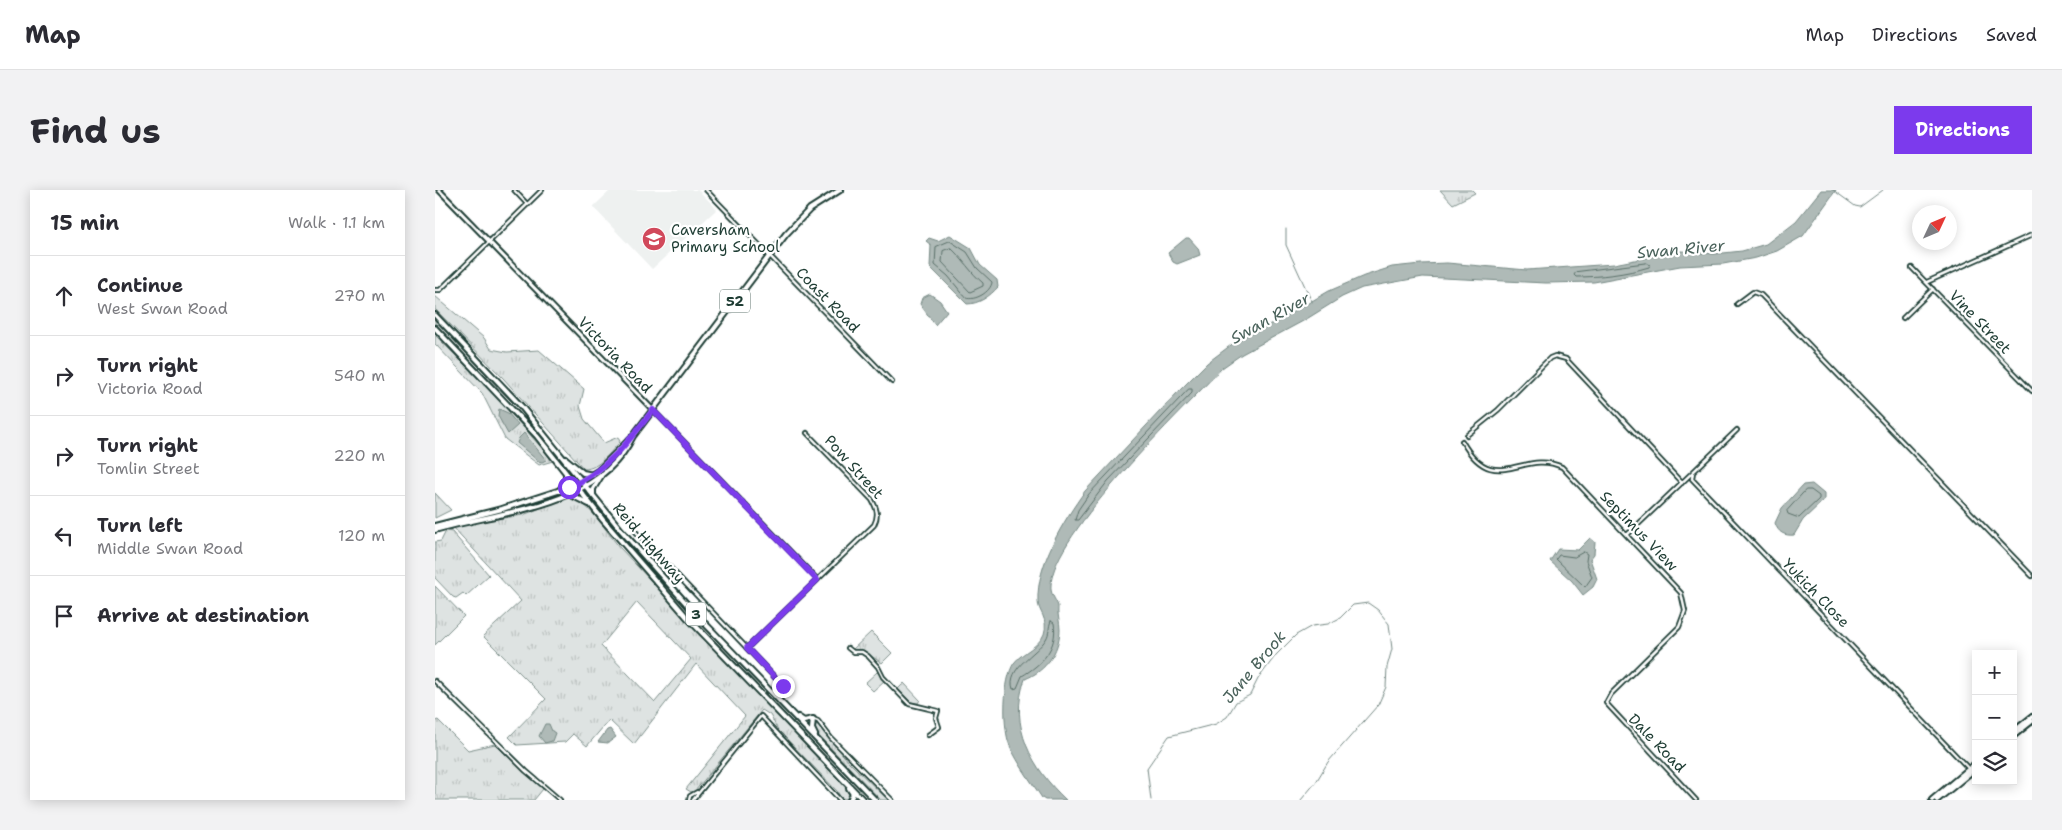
<!DOCTYPE html>
<meta charset="utf-8">
<style>
body{margin:0;font-family:"Shantell Sans",sans-serif;background:#f2f2f3;color:#2b2b33}
.controls{position:absolute;right:15px;bottom:15px;display:grid;overflow:hidden;border-radius:0px;box-shadow:0 2px 12px #0003}
.controls button{width:45px;height:45px;display:grid;place-items:center;padding:0;border:0;border-bottom:1px solid #e1e1e2;background:#fff;color:#2b2b33;font:25px sans-serif}
.compass{position:absolute;left:1477px;top:15px;width:45px;height:45px;border-radius:50%;background:#fff;box-shadow:0 2px 12px #0003;rotate:46deg}
.stop{position:absolute;width:15px;height:15px;margin:-11px;border:4px solid #7c3aed;border-radius:50%;background:#fff}
.stop.end{background:#7c3aed;border-color:#fff;box-shadow:0 1px 5px #0008}
.list{margin:0;padding:0;list-style:none}
h2{display:flex;justify-content:space-between;align-items:center;height:65px;margin:0;padding:0 20px;font-size:21px}
h2 small{font-size:16px;font-weight:400;color:#7c7c81}
.list li{display:grid;grid-template-columns:32px 1fr auto;gap:15px;align-items:center;box-sizing:border-box;height:80px;padding:0 20px;border-top:1px solid #e1e1e2}
.list b{display:block;font-size:19px;white-space:nowrap}
.list p{margin:0;font-size:16px;white-space:nowrap;color:#7c7c81}
.list em{font-size:16px;font-style:normal;color:#7c7c81}
.icon{flex:none;width:28px;height:28px;fill:none;stroke:currentColor;stroke-width:2;stroke-linecap:round;stroke-linejoin:round}
.map{position:relative;flex:none;width:1597px;height:610px;overflow:hidden;border-radius:0px}
header{display:flex;align-items:center;gap:30px;box-sizing:border-box;height:70px;padding:0 25px;background:#fff;border-bottom:1px solid #e1e1e2}
header strong{font-size:24px}
nav{display:flex;gap:28px;margin-inline-start:auto;font-size:18px}
.intro{display:flex;align-items:center;justify-content:space-between;box-sizing:border-box;height:120px;padding:0 30px}
h1{margin:0;font-size:35px}
.button{padding:12px 22px;border-radius:0px;background:#7c3aed;color:#fff;font-size:18px;font-weight:700}
main{display:flex;gap:30px;padding:0 30px}
aside{flex:1;background:#fff;border-radius:0px;box-shadow:0 2px 12px #0003}
.map>svg:first-child{display:block}
.built{fill:#eef1f0}
.grass{fill:url(#grass-tufts);stroke:#7e908b;fill-rule:evenodd}
.garden{fill:#dee3e2;stroke:#7e908b}
.water{fill:#afbab7;stroke:#758883}
.lines{fill:none;stroke-linecap:round;stroke-linejoin:round}
.shore{stroke:#596f68;stroke-width:1}
.stream{stroke:#758883;stroke-width:1}
.minor-casing{stroke:#1f3d34;stroke-width:6}
.tertiary-casing{stroke:#1f3d34;stroke-width:7}
.primary-casing{stroke:#1f3d34;stroke-width:8}
.trunk-casing{stroke:#1f3d34;stroke-width:8}
.minor{stroke:#fff;stroke-width:2.5}
.tertiary{stroke:#fff;stroke-width:3}
.primary{stroke:#fff;stroke-width:4}
.trunk{stroke:#fff;stroke-width:4}
.route{stroke:#7c3aed;stroke-width:6}
.labels{text-anchor:middle;dominant-baseline:central;stroke-width:4.5;stroke-linejoin:round;paint-order:stroke}
.shield{fill:#fff;stroke:#627771;stroke-width:1}
.shield-label{font-size:14px;font-weight:bold;fill:#1f3d34}
.poi-label{font-size:15px;fill:#1f3d34;stroke:#fff;text-anchor:start}
.street-label{font-size:15px;fill:#1f3d34;stroke:#fff}
.water-label{font-size:16px;font-style:italic;fill:#4a625b;stroke:#fff}
</style>
<header>
<strong>Map</strong>
<nav><a>Map</a><a>Directions</a><a>Saved</a></nav>
</header>
<div class="intro"><h1>Find us</h1><a class="button">Directions</a></div>
<main>
<aside>
<h2>15 min<small>Walk · 1.1 km</small></h2>
<ul class="list">
<li><svg class="icon" aria-label="ahead" viewBox="0 0 24 24"><path d="M12 20V5M6 11l6-6 6 6"/></svg><div><b>Continue</b><p>West Swan Road</p></div><em>270 m</em></li>
<li><svg class="icon" aria-label="right" viewBox="0 0 24 24"><path d="M7 20v-9h11M14 6l5 5-5 5"/></svg><div><b>Turn right</b><p>Victoria Road</p></div><em>540 m</em></li>
<li><svg class="icon" aria-label="right" viewBox="0 0 24 24"><path d="M7 20v-9h11M14 6l5 5-5 5"/></svg><div><b>Turn right</b><p>Tomlin Street</p></div><em>220 m</em></li>
<li><svg class="icon" aria-label="left" viewBox="0 0 24 24"><path d="M17 20v-9H6M10 6l-5 5 5 5"/></svg><div><b>Turn left</b><p>Middle Swan Road</p></div><em>120 m</em></li>
<li><svg class="icon" aria-label="arrive" viewBox="0 0 24 24"><path d="M6 21V4h12l-3 4 3 4H6"/></svg><div><b>Arrive at destination</b></div></li>
</ul>
</aside>
<div class="map">
<svg width="1597" height="610" viewBox="0 0 1597 610">
<defs>
<pattern id="grass-tufts" width="24" height="20" patternUnits="userSpaceOnUse" patternTransform="scale(1.25)"><rect width="24" height="20" fill="#dee3e2"/><path d="M3 7l-1-3M5 7V3M7 7l1-3M15 17l-1-3M17 17v-4M19 17l1-3" fill="none" stroke="#bec4c2"/></pattern>
</defs>
<rect width="100%" height="100%" fill="#fff"/>
<filter id="ink" filterUnits="userSpaceOnUse"><feTurbulence type="fractalNoise" baseFrequency=".02" numOctaves="2"/><feDisplacementMap in="SourceGraphic" scale="10" xChannelSelector="R" yChannelSelector="G"/><feConvolveMatrix kernelMatrix="1 2 1 2 8 2 1 2 1" color-interpolation-filters="sRGB"/></filter>
<g filter="url(#ink)">
<path class="built" d="M176 0H263L282 19 217 79 158 17Z"/>
<path class="grass" d="M1005 0H1037L1040 3 1018 14Z
M0 106 49 148 56 159 72 162 104 160 149 199 145 216 149 229 169 253 183 247 185 252C175 262 164 279 149 279L68 188 0 119Z
M0 128 68 198 79 214 0 136Z
M0 145 62 207 118 271 104 275 70 249 47 203 0 154Z
M0 303 16 320 0 328Z
M134 307C151 308 174 345 185 358L412 599 415 606 413 609 406 608 402 601 343 540 335 525 327 520 260 601 256 602 251 599 310 526 261 474 199 554 174 530 152 556 138 544 130 552 82 555 74 547 111 509 48 446 86 411 17 336 88 325ZM202 412 256 469 220 512 166 456Z
M11 341 17 342 54 385 31 406 28 403 21 408 18 407 0 388V352L6 351Z
M0 396 29 426 0 455Z
M436 442 457 463 447 473 427 460H417Z
M469 493 485 510 483 513 476 512 463 499Z
M3 530 33 560 60 554 108 599 99 610H0V531Z
M380 534 383 535 414 572 453 610H446L383 545 378 537Z"/>
<path class="garden" d="M442 482 450 490 438 501 430 493Z"/>
<path class="water" d="M1386 0H1401L1368 46 1342 61 1321 68 1288 74 1245 76 1159 92 1111 93 988 87 927 98 907 107 870 130 807 164 787 178C749 219 617 344 616 395 615 404 620 408 623 416 622 425 625 431 625 440 624 462 611 481 590 489 573 536 597 578 631 610H610L607 608C596 591 583 574 575 556 567 538 568 489 579 473 587 462 604 457 609 444 614 429 603 421 603 412 601 375 629 330 650 301L742 203 772 173 804 149 846 129 894 101 929 86 957 77 986 74 1012 73 1092 80 1179 74 1246 61 1279 64 1307 61 1331 54 1361 31Z
M515 45 536 58 545 75 562 90 563 97C555 106 544 114 532 114L495 77 496 55 491 51 494 48 503 51Z
M751 48H754L763 58 765 65 742 74 738 72 733 63Z
M495 104 505 111 512 121 500 135 485 114 487 108Z
M64 219 73 223 83 235 73 244 63 226Z
M89 243 111 270 107 272 103 271 82 253 84 248Z
M1377 294 1389 304V310L1368 330 1359 345C1350 346 1343 343 1340 333L1347 318 1368 295Z
M1155 348 1160 352 1159 364 1155 369 1162 389 1158 397 1148 405 1137 391 1115 371 1123 359 1143 360Z
M110 534H114L117 541 120 543 117 551 110 553 104 546Z
M175 539 181 547 173 553 163 552 172 540Z"/>
<g class="lines">
<path class="shore" d="M515 51 532 62 542 78 557 92C556 102 540 111 531 108L513 86 500 75 501 57Z
M516 58C528 69 535 82 548 93V96L535 102 507 72 508 61Z
M1212 73 1215 75 1214 77C1191 84 1165 87 1141 87L1139 85 1141 82Z
M754 199H757V203L673 291 643 330H640L643 320 654 304Z
M1371 300H1376L1384 306V309L1364 328 1353 324 1352 321Z
M1149 362 1152 364 1151 371 1157 387 1150 397 1121 369 1124 365 1139 367Z
M616 431 619 433C623 458 607 474 587 486L582 498 578 499C571 478 602 464 611 449 615 443 613 437 616 431Z"/>
<path class="stream" d="M1398 0 1420 16 1425 17 1448 0
M851 39V55L877 112
M716 610 712 578 734 546 781 534 792 527 801 512 815 505 823 489 841 465 861 445 877 436 893 434 905 428 918 415 933 413 943 420 954 434 957 459 952 477 951 497 943 515 893 572 881 592 866 610"/>
<g class="minor-casing">
<path id="minor" d="M79 0 92 14
M271 0 457 192
M1477 78 1597 201
M1492 92 1597 45
M0 100H5L107 0
M1302 114 1318 102 1326 105 1597 386
M1468 128 1498 99
M218 220 382 389
M1302 240 1258 282 1257 289 1534 579
M1032 245 1063 220 1115 168 1120 166 1131 169 1247 293
M1027 251C1059 308 1088 258 1127 277L1246 403 1250 421 1244 437 1176 504 1171 513 1261 610
M201 342 348 496
M1192 345 1258 282
M312 458 439 335C444 325 442 319 437 310L372 243
M413 458 418 462H427L433 466 443 477 448 487 474 514 503 521 501 528 504 537 493 545
M0 491 91 581 125 610
M378 529 383 531 396 548 457 610
M254 610 255 606 262 602
M258 610 326 526 405 610"/>
</g>
<g class="tertiary-casing">
<path id="tertiary" d="M4 0 218 220"/>
</g>
<g class="primary-casing">
<path id="primary" d="M0 336 67 319 135 297 163 281 198 246
M0 340C67 320 163 319 198 246L351 44 375 19 405 0"/>
</g>
<g class="trunk-casing">
<path id="trunk" d="M0 125 86 216 186 340 258 421 440 610
M0 138 102 246 168 330 251 426 428 610
M131 269 148 283 158 285
M124 301 131 292V284
M134 304 154 314
M158 306V299L166 286
M363 527 369 531 378 529 377 539 380 545
M1578 542 1597 527
M1578 546 1597 531
M414 598 418 604 415 610
M1497 610 1541 573
M1502 610 1541 578"/>
</g>
<use href="#minor" class="minor"/>
<use href="#tertiary" class="tertiary"/>
<use href="#primary" class="primary"/>
<use href="#trunk" class="trunk"/>
</g>
</g>
<g class="lines" filter="url(#ink)">
<path class="route" d="M134 297C170 283 195 250 218 220L382 390 312 458 348 496"/>
</g>
<defs>
<g id="school-disc" transform="scale(1.25)"><circle r="9.5" fill="#d1495b" stroke="#fff"/><path d="M0-5L7-2L0 1L-7-2ZM-4 1L0 2.5L4 1V4Q0 6-4 4Z" fill="#fff"/></g>
</defs>
<g fill-rule="evenodd">
<use href="#school-disc" x="219" y="49"/>
</g>
<g class="labels">
<g class="shield">
<rect x="285" y="99.5" width="30" height="23" rx="4"/>
<rect x="251" y="412.5" width="20" height="23" rx="4"/>
</g>
<g class="shield-label">
<text x="300" y="111">52</text>
<text x="261" y="424">3</text>
</g>
<g class="poi-label">
<text x="236" y="40">Caversham<tspan x="236" dy="17">Primary School</tspan></text>
</g>
<g class="street-label">
<text transform="translate(393 110) rotate(46)">Coast Road</text>
<text transform="translate(1545 132) rotate(46)">Vine Street</text>
<text transform="translate(180 165) rotate(46)">Victoria Road</text>
<text transform="translate(419 277) rotate(48)">Pow Street</text>
<text transform="translate(1204 341) rotate(46)">Septimus View</text>
<text transform="translate(214 353) rotate(49)">Reid Highway</text>
<text transform="translate(1381 403) rotate(46)">Yukich Close</text>
<text transform="translate(1222 553) rotate(46)">Dale Road</text>
</g>
<g class="water-label">
<text transform="translate(1246 59) rotate(-5)">Swan River</text>
<text transform="translate(835 128) rotate(-29)">Swan River</text>
<text transform="translate(819 477) rotate(-50)">Jane Brook</text>
</g>
</g>
</svg>
<div class="controls">
<button>+</button>
<button>−</button>
<button><svg class="icon" aria-label="layers" viewBox="0 0 24 24"><path d="M12 4l9 5-9 5-9-5zM3 14l9 5 9-5"/></svg></button>
</div>
<svg class="compass" viewBox="-18 -18 36 36"><path d="M0-13l5 13h-10z" fill="#e53935"/><path d="M0 13l5-13h-10z" fill="#7c7c81"/></svg>
<div class="stop" style="left:134px;top:297px"></div>
<div class="stop end" style="left:348px;top:496px"></div>
</div>
</main>
